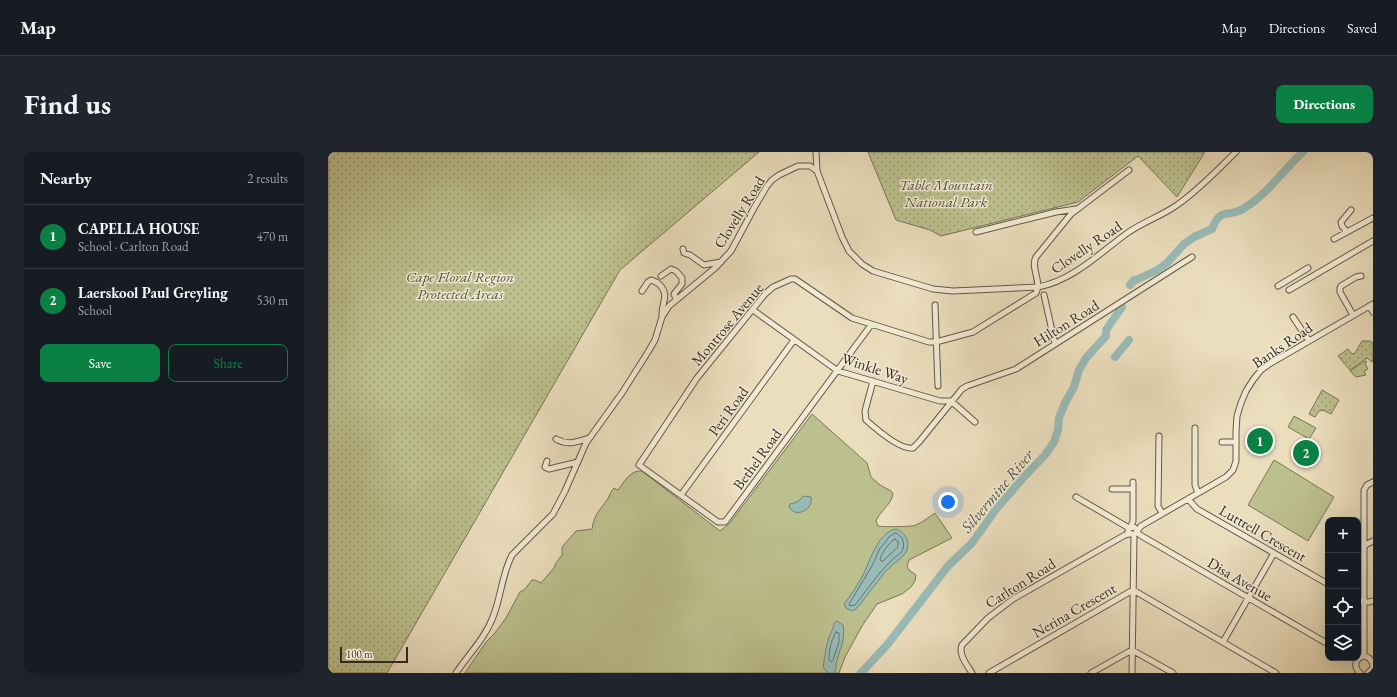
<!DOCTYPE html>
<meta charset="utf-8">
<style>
body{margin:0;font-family:"EB Garamond",serif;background:#20242c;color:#f1f3f6}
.controls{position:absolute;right:12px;bottom:12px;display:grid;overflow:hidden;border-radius:8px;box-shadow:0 4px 16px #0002}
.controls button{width:36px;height:36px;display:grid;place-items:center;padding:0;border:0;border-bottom:1px solid #363941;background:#171b24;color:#f1f3f6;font:20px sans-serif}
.scale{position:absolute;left:12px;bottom:10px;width:68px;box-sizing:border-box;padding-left:4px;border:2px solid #342b21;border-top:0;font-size:11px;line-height:14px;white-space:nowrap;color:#342b21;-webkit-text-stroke:3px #f2ead4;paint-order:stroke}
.you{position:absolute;left:620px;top:350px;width:14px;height:14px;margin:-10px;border:3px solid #fff;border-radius:50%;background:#1a73e8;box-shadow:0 0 0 6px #1a73e833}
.badge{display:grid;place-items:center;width:26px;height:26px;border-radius:50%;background:#0b8043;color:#fff;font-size:13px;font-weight:700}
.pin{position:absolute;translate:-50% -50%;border:2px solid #fff;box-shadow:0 1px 4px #0006}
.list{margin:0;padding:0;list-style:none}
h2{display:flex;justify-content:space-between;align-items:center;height:52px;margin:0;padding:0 16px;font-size:17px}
h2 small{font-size:13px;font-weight:400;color:#9ea1a6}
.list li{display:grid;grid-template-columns:26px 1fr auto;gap:12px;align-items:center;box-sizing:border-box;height:64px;padding:0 16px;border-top:1px solid #363941}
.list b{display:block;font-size:15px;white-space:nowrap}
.list p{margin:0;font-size:13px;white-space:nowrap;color:#9ea1a6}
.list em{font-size:13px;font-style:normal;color:#9ea1a6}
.actions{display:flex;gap:8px;padding:12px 16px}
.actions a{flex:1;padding:9px 0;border:1px solid #0b8043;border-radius:8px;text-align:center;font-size:14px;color:#0b8043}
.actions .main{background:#0b8043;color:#fff}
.icon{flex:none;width:22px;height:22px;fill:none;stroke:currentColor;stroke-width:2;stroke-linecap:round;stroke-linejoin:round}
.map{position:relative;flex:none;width:1045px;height:521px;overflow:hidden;border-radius:8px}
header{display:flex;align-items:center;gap:24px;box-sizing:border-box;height:56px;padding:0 20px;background:#171b24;border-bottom:1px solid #363941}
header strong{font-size:19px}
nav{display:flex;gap:22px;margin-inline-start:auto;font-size:14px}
.intro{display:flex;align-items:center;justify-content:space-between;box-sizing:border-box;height:96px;padding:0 24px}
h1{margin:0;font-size:28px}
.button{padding:10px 18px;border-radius:8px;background:#0b8043;color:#fff;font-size:14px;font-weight:700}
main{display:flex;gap:24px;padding:0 24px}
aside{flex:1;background:#171b24;border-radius:8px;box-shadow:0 4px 16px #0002}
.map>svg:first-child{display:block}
.grass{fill:#bcc08e;stroke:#787658}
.park{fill:url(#park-dots);stroke:#787658}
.water{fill:#99bbb6;stroke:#71817a}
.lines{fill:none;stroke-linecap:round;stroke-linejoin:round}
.shore{stroke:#66736c;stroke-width:1}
.river{stroke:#99bbb6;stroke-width:8}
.street-casing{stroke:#625848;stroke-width:7}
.street{stroke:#f2ead4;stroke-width:5}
.labels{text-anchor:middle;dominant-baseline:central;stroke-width:3;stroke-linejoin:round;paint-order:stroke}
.park-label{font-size:15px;font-style:italic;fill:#56503c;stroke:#f2ead4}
.street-label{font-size:15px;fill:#342b21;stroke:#f2ead4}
.water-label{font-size:16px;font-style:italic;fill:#4d4f46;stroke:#f2ead4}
</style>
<header>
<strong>Map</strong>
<nav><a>Map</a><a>Directions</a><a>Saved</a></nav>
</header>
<div class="intro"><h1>Find us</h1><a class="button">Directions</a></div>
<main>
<aside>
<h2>Nearby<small>2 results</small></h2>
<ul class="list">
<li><span class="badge">1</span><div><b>CAPELLA HOUSE</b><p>School · Carlton Road</p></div><em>470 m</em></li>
<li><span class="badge">2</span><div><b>Laerskool Paul Greyling</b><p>School</p></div><em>530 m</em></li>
</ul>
<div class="actions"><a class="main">Save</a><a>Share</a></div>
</aside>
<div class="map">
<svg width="1045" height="521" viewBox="0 0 1045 521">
<defs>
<pattern id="park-dots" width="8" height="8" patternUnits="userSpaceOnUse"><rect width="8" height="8" fill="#bcc08e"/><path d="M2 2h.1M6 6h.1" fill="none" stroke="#9a9c74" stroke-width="1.8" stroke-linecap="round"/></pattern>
</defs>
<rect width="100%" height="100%" fill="#ebdebd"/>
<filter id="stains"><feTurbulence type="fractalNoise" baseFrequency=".005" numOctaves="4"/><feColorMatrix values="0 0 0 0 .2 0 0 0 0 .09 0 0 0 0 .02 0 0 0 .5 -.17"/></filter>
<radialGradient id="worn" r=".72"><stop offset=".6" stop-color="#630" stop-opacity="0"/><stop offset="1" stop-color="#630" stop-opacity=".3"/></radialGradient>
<path class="grass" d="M1037 209 1039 210 1037 212 1040 217 1036 219 1038 223 1028 225 1022 219Z
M484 262 539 311 543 325 552 333 563 339 565 342C563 353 552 359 548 369L550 374C553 375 585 375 588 373 595 370 601 365 607 361L624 386 581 408 579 414 581 418 588 423 587 429 583 435 574 442 549 452 534 474 517 505 511 521H137L158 490 166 482 178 466 192 440 196 438 204 428H207L213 431 226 416 228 411 234 403V395L248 379 264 377C266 363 271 359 279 348 282 344 282 340 286 336L290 338C296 330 302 318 314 319L392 379 402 371Z
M966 264 988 276 981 287 960 275Z
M946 308 1006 345 980 389 920 353Z"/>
<path class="park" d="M0 0H431L292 118 59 521H0Z
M540 0H877L849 45 810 4 750 50 613 84 602 78 568 68Z
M1034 189H1042L1045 191V207L1044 210 1039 206 1022 218 1010 204 1020 197 1024 202 1027 201Z
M994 238 1011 248 1003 262 995 258 994 259 992 258 987 265 981 262Z"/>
<path class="water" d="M476 344 483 345C486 357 468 367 461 355L462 352 469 350Z
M568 377C577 380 583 390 578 400 576 404 563 414 558 419 548 431 539 444 529 456L524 459 518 456 516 452C523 443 530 433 535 423 542 409 550 380 568 377Z
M509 469 515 473C518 487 511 499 508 512 508 516 508 518 506 521H500L495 515C497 506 497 498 500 489 501 483 506 477 506 471Z"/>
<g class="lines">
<path class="shore" d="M568 381C574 384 577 390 575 397 574 401 567 405 564 408 550 421 539 438 527 453L522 454 521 452 544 414 552 396 556 392 561 385Z
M567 387 570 389V395L555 409H553L552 407C554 401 561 390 567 387Z
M508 480 511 481V490L505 508 503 510 501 508C501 498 503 489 508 480Z"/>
<path class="river" d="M802 133 806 128H808L829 118 839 111 856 92 866 85 884 77C893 54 900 66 915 57 939 43 955 18 975 0
M787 205 801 188
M533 521 559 493 620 414 644 391 669 356 695 326 717 303 726 290 730 278 731 266 737 251 746 235 751 218 758 206 778 184V178L794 155"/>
<g class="street-casing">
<path id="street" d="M488 0 489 19
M648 80 728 60 748 57
M1019 80 1014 74 1013 70 1023 58
M1006 87 1045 66
M355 97 356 101 362 103 376 113 393 110
M333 124 343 117 348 119 354 126V132L346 142 348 147
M950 134 980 116
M961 138 1045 89
M314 139 320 130 323 128C327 129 329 130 332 133 342 144 333 151 334 164
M716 143 727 192
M607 153 610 234
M1041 154 1045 160
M425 158 510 219 612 249H623L647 270
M1025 163 1012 140V136L1013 134 1028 125 1033 124
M965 165 981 189
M543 173 397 370H390L311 313 369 226 437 142 445 135 463 127H467L524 166 601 190H608L645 180 708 141C714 128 702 116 708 105L743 62 801 18
M545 229 537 259 538 268C548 277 572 298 585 296L591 290 634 237 639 234 688 217 864 105
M867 276V333L870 341
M831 284 830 354 834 361
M228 287C240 294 249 290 261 286
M894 290H908
M219 309 217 315 221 317 250 310
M784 337H805
M353 343 466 188
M748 345 801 376
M860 347 869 357 1000 432
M803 374 805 369V330
M809 378 806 375 801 376 800 379 803 382H807L813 374 898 325 905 318 908 309V279L909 264 913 251 918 239 925 228 933 218 943 211 1045 152
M809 380 812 383 1000 492
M1037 393 1045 389
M1030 449 1041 450 1045 449
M895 490 946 401
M1036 504V338L1039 333 1045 330
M128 521C141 502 157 486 165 465 173 445 174 422 184 403L225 362 237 339 258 291 294 241 320 200 327 188 334 165 341 154 387 116 403 99 426 56 439 34 444 28 451 23 470 14H482L489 19 514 85 521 99 534 112 545 119 605 137 625 139 710 135C744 129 772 101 798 82 813 71 831 65 846 55 868 41 889 18 908 0
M644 521C639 513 630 502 634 493L660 466 685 447 797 383 801 382
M661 521 805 438 948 521
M763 521 804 498 845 521
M804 521 806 383
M1032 521C1025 515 1027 506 1036 504 1042 505 1045 510 1045 516L1040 521"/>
</g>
<use href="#street" class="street"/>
</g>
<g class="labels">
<g class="park-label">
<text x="618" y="32">Table Mountain<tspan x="618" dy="17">National Park</tspan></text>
<text x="132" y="124">Cape Floral Region<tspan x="132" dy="17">Protected Areas</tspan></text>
</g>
<g class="street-label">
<text transform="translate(411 60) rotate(-58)">Clovelly Road</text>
<text transform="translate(758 95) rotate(-34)">Clovelly Road</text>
<text transform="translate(738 171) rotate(-32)">Hilton Road</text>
<text transform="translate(399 172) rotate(-50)">Montrose Avenue</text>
<text transform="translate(954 193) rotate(-34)">Banks Road</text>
<text transform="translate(547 216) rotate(18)">Winkle Way</text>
<text transform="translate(400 259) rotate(-54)">Peri Road</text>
<text transform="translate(429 307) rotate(-54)">Bethel Road</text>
<text transform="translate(935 381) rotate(30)">Luttrell Crescent</text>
<text transform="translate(912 427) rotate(30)">Disa Avenue</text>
<text transform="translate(692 431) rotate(-32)">Carlton Road</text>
<text transform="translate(746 458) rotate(-30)">Nerina Crescent</text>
</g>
<g class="water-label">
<text transform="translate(669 339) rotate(-50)">Silvermine River</text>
</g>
</g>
<rect width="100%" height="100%" filter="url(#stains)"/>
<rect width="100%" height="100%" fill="url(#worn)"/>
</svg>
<div class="controls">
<button>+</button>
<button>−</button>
<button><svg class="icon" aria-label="locate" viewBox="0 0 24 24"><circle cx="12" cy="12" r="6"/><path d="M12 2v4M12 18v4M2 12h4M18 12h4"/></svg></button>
<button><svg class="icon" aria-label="layers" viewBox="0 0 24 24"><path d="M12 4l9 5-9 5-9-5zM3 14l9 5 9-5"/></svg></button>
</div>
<div class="scale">100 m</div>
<div class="you"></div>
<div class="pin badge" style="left:932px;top:289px">1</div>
<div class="pin badge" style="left:978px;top:301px">2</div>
</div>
</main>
